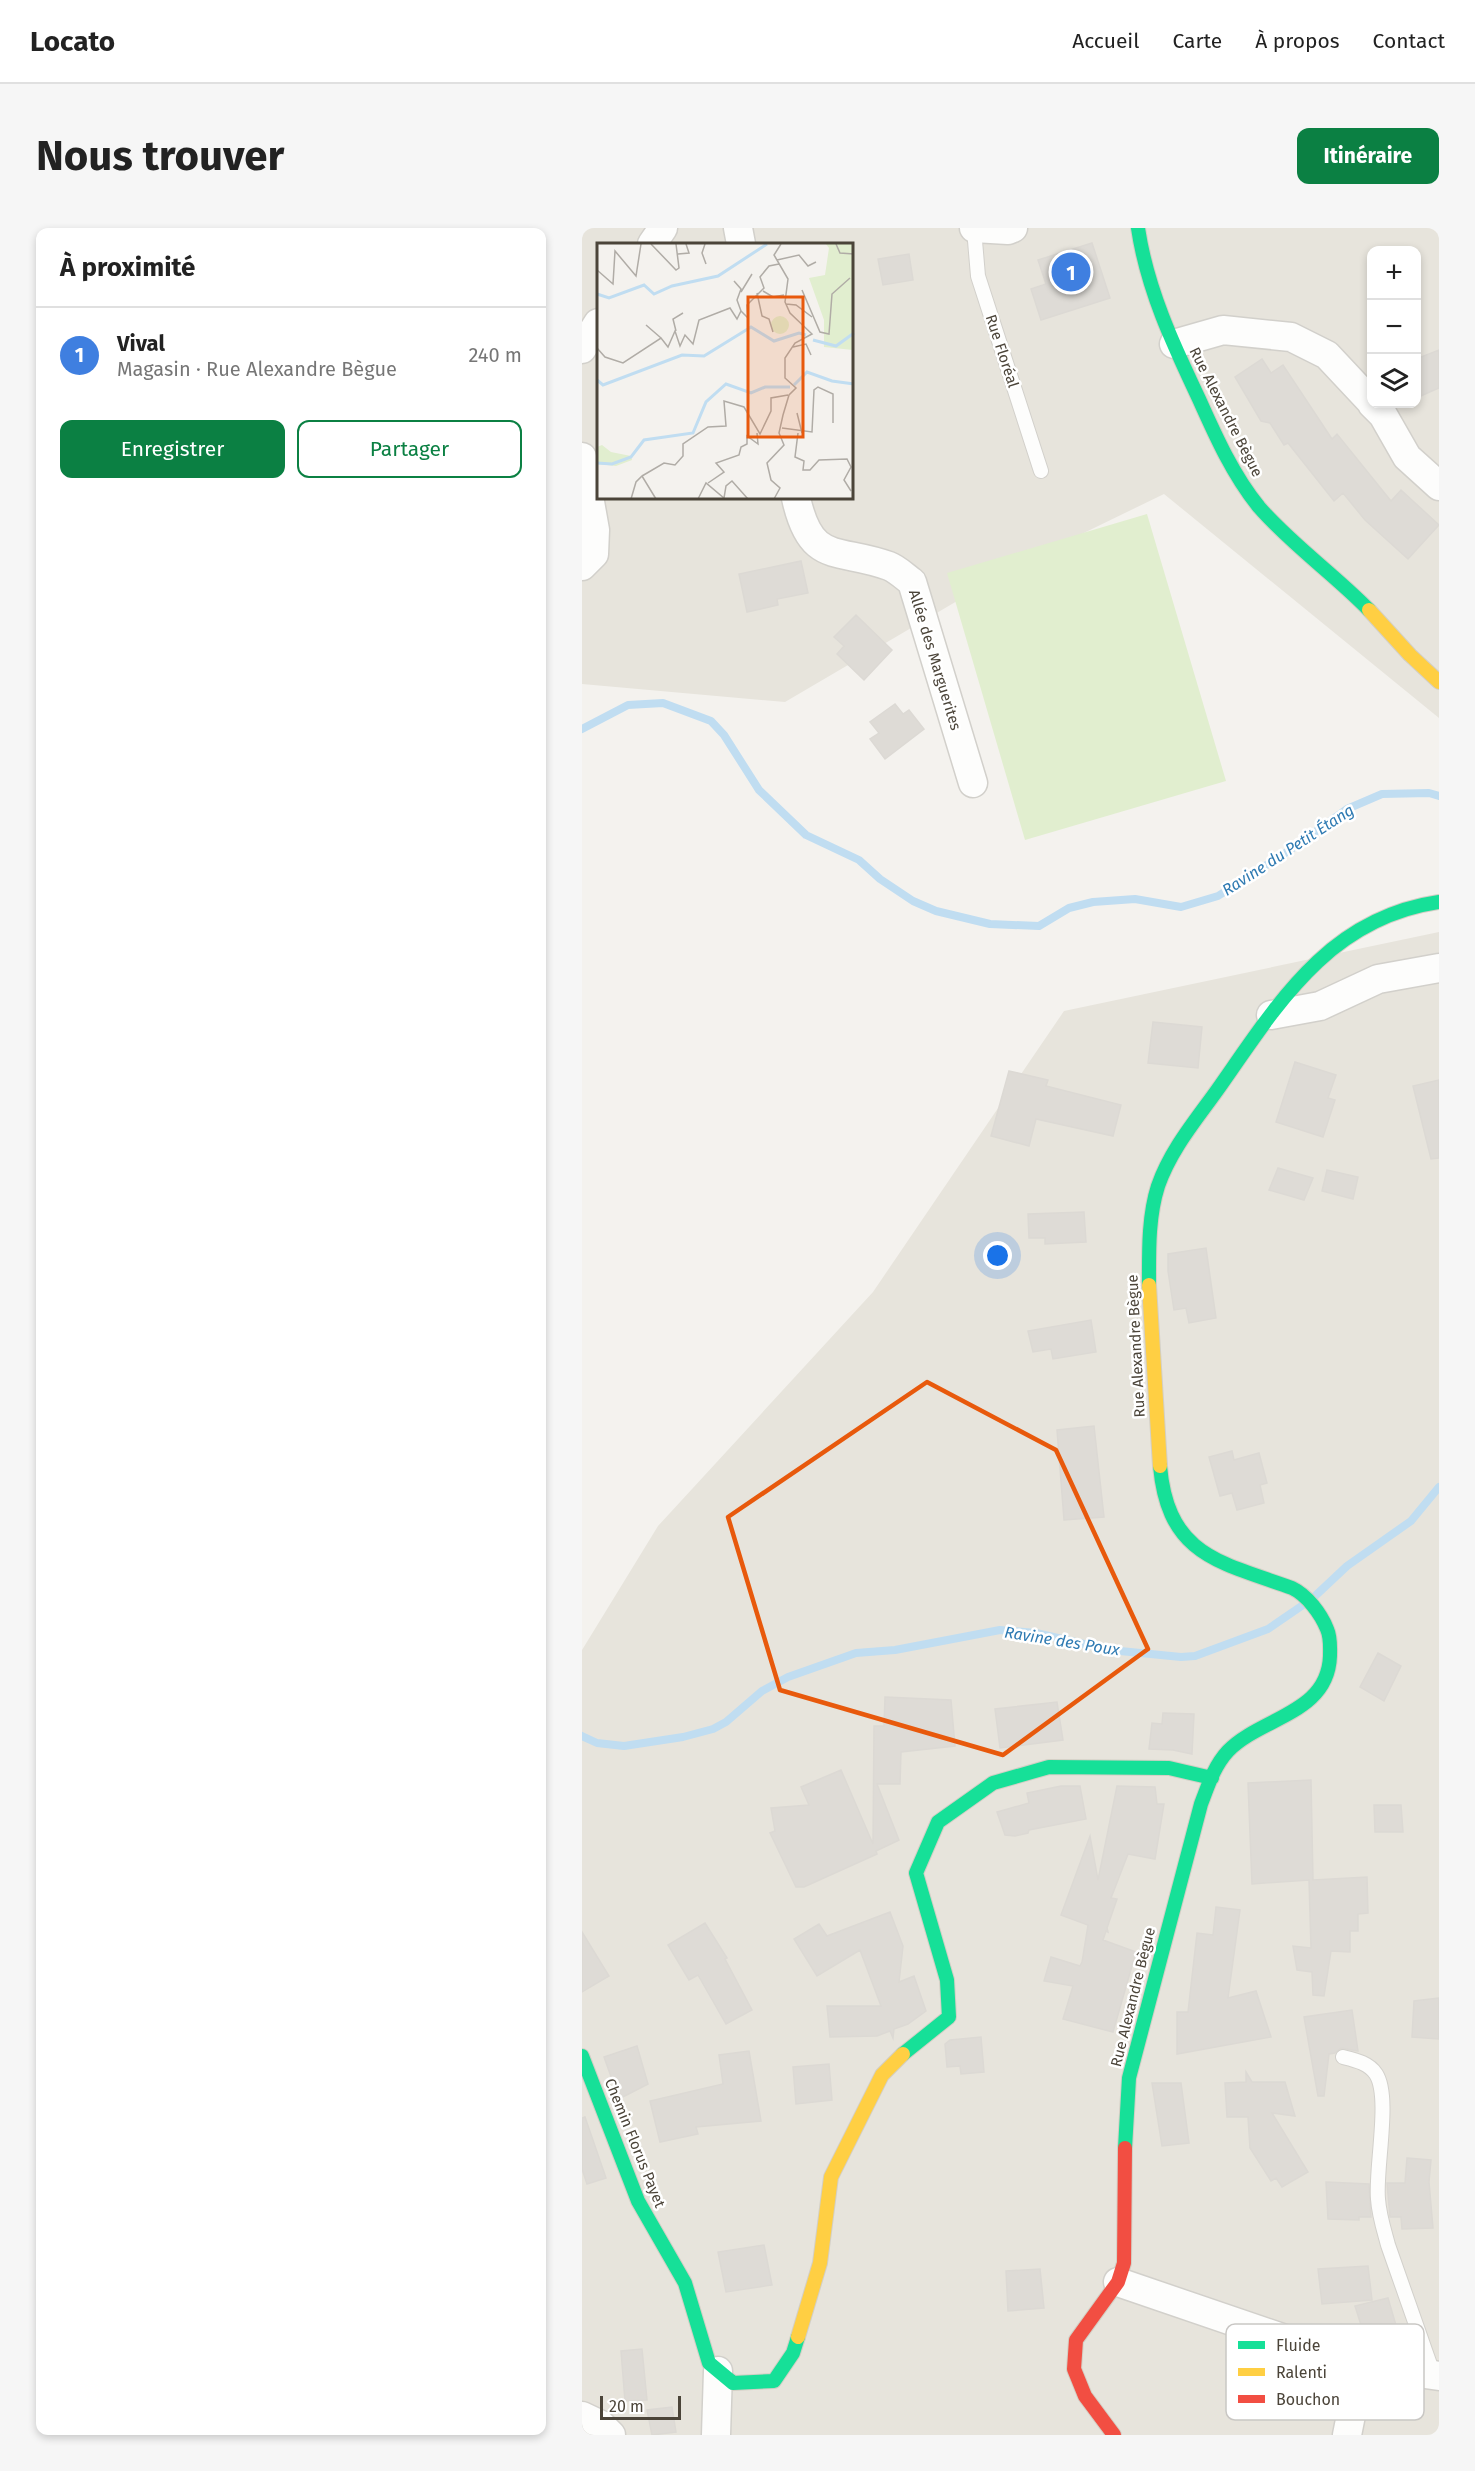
<!DOCTYPE html>
<html lang="fr">
<meta charset="utf-8">
<style>
body{margin:0;font-family:"Fira Sans",sans-serif;background:#f6f6f6;color:#222}
.controls{position:absolute;right:18px;top:18px;display:grid;overflow:hidden;border-radius:12px;box-shadow:0 3px 9px #0003}
.controls button{width:54px;height:54px;display:grid;place-items:center;padding:0;border:0;border-bottom:2px solid #e0e0e0;background:#fff;color:#222;font:30px sans-serif}
.scale{position:absolute;left:18px;bottom:15px;width:81px;box-sizing:border-box;padding-left:6px;border:3px solid #4b4439;border-top:0;font-size:16px;line-height:21px;white-space:nowrap;color:#4b4439;-webkit-text-stroke:4px #fff;paint-order:stroke}
.you{position:absolute;left:416px;top:1028px;width:21px;height:21px;margin:-15px;border:4px solid #fff;border-radius:50%;background:#1a73e8;box-shadow:0 0 0 9px #1a73e833}
.badge{display:grid;place-items:center;width:39px;height:39px;border-radius:50%;background:#0b8043;color:#fff;font-size:20px;font-weight:700}
.pin{position:absolute;translate:-50% -50%;border:3px solid #fff;box-shadow:0 2px 6px #0006}
.list{margin:0;padding:0;list-style:none}
h2{display:flex;justify-content:space-between;align-items:center;height:78px;margin:0;padding:0 24px;font-size:26px}
h2 small{font-size:20px;font-weight:400;color:#767676}
.list li{display:grid;grid-template-columns:39px 1fr auto;gap:18px;align-items:center;box-sizing:border-box;height:96px;padding:0 24px;border-top:2px solid #e0e0e0}
.list b{display:block;font-size:22px;white-space:nowrap}
.list p{margin:0;font-size:20px;white-space:nowrap;color:#767676}
.list em{font-size:20px;font-style:normal;color:#767676}
.actions{display:flex;gap:12px;padding:18px 24px}
.actions a{flex:1;padding:14px 0;border:2px solid #0b8043;border-radius:12px;text-align:center;font-size:21px;color:#0b8043}
.actions .main{background:#0b8043;color:#fff}
.icon{flex:none;width:33px;height:33px;fill:none;stroke:currentColor;stroke-width:2;stroke-linecap:round;stroke-linejoin:round}
.map{position:relative;flex:none;width:857px;height:2207px;overflow:hidden;border-radius:12px}
header{display:flex;align-items:center;gap:36px;box-sizing:border-box;height:84px;padding:0 30px;background:#fff;border-bottom:2px solid #e0e0e0}
header strong{font-size:28px}
nav{display:flex;gap:33px;margin-inline-start:auto;font-size:21px}
.intro{display:flex;align-items:center;justify-content:space-between;box-sizing:border-box;height:144px;padding:0 36px}
h1{margin:0;font-size:42px}
.button{padding:15px 27px;border-radius:12px;background:#0b8043;color:#fff;font-size:21px;font-weight:700}
main{display:flex;gap:36px;padding:0 36px}
aside{flex:1;background:#fff;border-radius:12px;box-shadow:0 3px 9px #0003}
.map>svg:first-child{display:block}
.residential{fill:#e7e4dc;fill-rule:evenodd}
.green{fill:#e1eecf}
.lines{fill:none;stroke-linecap:round;stroke-linejoin:round}
.stream{stroke:#c0ddf1;stroke-width:8}
.building{fill:#dedbd6;stroke:#dcd9d4;stroke-width:1.5}
.lane-casing{stroke:#d2d0cb;stroke-width:16}
.street-casing{stroke:#d2d0cb;stroke-width:31}
.fast-casing{stroke:#d3cfc5;stroke-width:16}
.slow-casing{stroke:#d3cfc5;stroke-width:16}
.jam-casing{stroke:#d3cfc5;stroke-width:16}
.lane{stroke:#fdfdfc;stroke-width:14}
.street{stroke:#fdfdfc;stroke-width:28}
.fast{stroke:#16e098;stroke-width:14}
.slow{stroke:#ffcf43;stroke-width:14}
.jam{stroke:#f24e42;stroke-width:14}
.marked{fill:none;stroke:#e8590c;stroke-width:4.5;stroke-linejoin:round}
.labels{text-anchor:middle;dominant-baseline:central;stroke-width:5;stroke-linejoin:round;paint-order:stroke}
.street-label{font-size:15px;fill:#4b4439;stroke:#fff}
.water-label{font-size:16px;font-style:italic;fill:#2e7ab2;stroke:#fff}
.inset-river{fill:none;stroke:#c0ddf1;stroke-width:3}
.inset-road{fill:none;stroke:#b0aca6;stroke-width:1.5}
.view{fill:#e8590c;fill-opacity:0.15;stroke:#e8590c;stroke-width:3}
.inset-edge{fill:none;stroke:#4b4439;stroke-width:3}
.key{fill:#fff;stroke:#c9c7c4;stroke-width:1.5}
.key-label{font-size:16px;fill:#4b4439}
</style>
<header>
<strong>Locato</strong>
<nav><a>Accueil</a><a>Carte</a><a>À propos</a><a>Contact</a></nav>
</header>
<div class="intro"><h1>Nous trouver</h1><a class="button">Itinéraire</a></div>
<main>
<aside>
<h2>À proximité<small></small></h2>
<ul class="list">
<li><span class="badge" style="background:#3f7fe0">1</span><div><b>Vival</b><p>Magasin · Rue Alexandre Bègue</p></div><em>240 m</em></li>
</ul>
<div class="actions"><a class="main">Enregistrer</a><a>Partager</a></div>
</aside>
<div class="map">
<svg width="857" height="2207" viewBox="0 0 857 2207">
<rect width="100%" height="100%" fill="#f4f2ee"/>
<path class="residential" d="M0 0H857V490L582 266 440 335 203 474 0 456ZM16 16H270V270H16ZM790 22H834V176H790Z
M857 704V2207H0V1422L76 1298 291 1064 482 783Z"/>
<path class="green" d="M565 286 644 553 443 612 365 345Z"/>
<g class="lines">
<path class="stream" d="M0 501 46 477 81 475 129 493 142 507 177 562 224 607 277 632 298 651 331 673 354 683 408 696 457 698 487 680 511 674 553 671 599 679 636 668 708 622 765 581 800 566 847 565 857 568
M732 1369 765 1338 829 1293 857 1259
M0 1508 15 1515 42 1518 101 1509 131 1501 144 1494 180 1463 206 1449 274 1425 313 1422 418 1402 454 1405 528 1422 599 1429 613 1428 686 1401 721 1377"/>
</g>
<path class="building" d="M510 15 528 70 459 92 449 61 464 56 456 32Z
M327 26 331 52 301 57 296 31Z
M857 122V160L834 170V131Z
M680 131 689 145 701 137 750 211 755 206 809 273 819 262 857 297 826 331 783 292 761 265 752 273 706 215 702 217 688 195 679 193 653 149Z
M219 333 226 365 195 371 196 377 165 384 157 346Z
M274 387 310 422 282 452 255 426 262 418 252 409Z
M313 476 321 486 327 482 342 501 303 531 288 511 297 505 288 494Z
M571 794 620 799 616 840 566 835Z
M713 834 754 847 746 870 753 872 741 909 694 894Z
M427 843 466 852 464 858 539 877 531 908 454 891 447 918 409 908Z
M857 852V930L849 931 831 858Z
M696 940 731 950 722 972 687 962Z
M745 942 776 949 771 971 740 963Z
M502 984 504 1014 463 1016V1010H447L446 986Z
M624 1020 634 1090 607 1095 604 1080 592 1082 586 1043V1026Z
M509 1092 514 1124 471 1131 469 1121 451 1124 446 1103Z
M512 1198 522 1289 482 1292 475 1202Z
M650 1223 652 1232 677 1225 685 1255 678 1257 682 1275 655 1282 650 1265 638 1268 627 1229Z
M796 1425 819 1438 802 1473 778 1459Z
M303 1469 369 1472 373 1518 319 1524 318 1556H295L317 1612 294 1623 295 1626 222 1659H214L188 1605 193 1603 189 1580 227 1577 219 1559 259 1542 291 1616 292 1498H302Z
M475 1474 481 1512 418 1520 413 1481Z
M581 1485 612 1486 610 1526 591 1522 567 1521 570 1495 580 1496Z
M729 1552 731 1652 785 1649 786 1685 776 1686V1703H768V1724L749 1723 742 1768 731 1767 730 1744 715 1742 711 1718 729 1720 727 1652 670 1656 666 1555Z
M479 1558H498L504 1591 447 1602 446 1605 433 1608 423 1607 415 1584 447 1575 445 1565Z
M535 1558 573 1559 575 1576H582L573 1631 546 1626 529 1670 535 1671 525 1700 526 1704 524 1703 521 1712 554 1724 531 1804 481 1791 491 1758 462 1753 469 1729 498 1738 500 1734 506 1697 479 1687 508 1608 516 1652Z
M792 1577H819L821 1604H793Z
M634 1679 658 1682 646 1770 674 1763 689 1809 595 1826V1784H606L615 1705 631 1707Z
M308 1684 321 1718 317 1754 332 1748 344 1783 326 1796 312 1801 311 1810 308 1803 295 1808 248 1809 245 1778H299L278 1722 235 1748 212 1711 237 1696 245 1708Z
M123 1695 145 1730 143 1731 170 1782 144 1796 116 1747 107 1752 86 1717Z
M0 1704 27 1748 0 1764Z
M857 1770V1811L830 1809 832 1773Z
M770 1782 776 1823 759 1820 753 1825 747 1826 742 1868H736L722 1789Z
M399 1809 402 1844 379 1846 378 1838 365 1839 363 1816 368 1812Z
M55 1818 66 1856 37 1871 22 1829Z
M167 1823 179 1893 114 1899 116 1906 78 1914 68 1873 141 1856 137 1827Z
M247 1836 250 1872 214 1876 211 1839Z
M664 1844 670 1854H703L713 1888 690 1885 726 1944 700 1959 694 1950 689 1953 668 1920 666 1889H645L643 1855 664 1854Z
M570 1855H599L607 1915 580 1918Z
M3 1889 24 1950 5 1956 0 1941V1890Z
M825 1930 849 1932 847 1954 851 2000 820 2001 819 1989H808L805 1955H823Z
M744 1954 787 1956 789 1989H777V1992L746 1991Z
M182 2017 190 2057 144 2064 136 2024Z
M786 2038 790 2072 740 2076 736 2041Z
M458 2041 462 2080 426 2083 424 2043Z
M806 2070 818 2111 786 2119 773 2078Z
M60 2121 65 2172 43 2173 39 2123Z
M90 2179 94 2204 70 2207 65 2182Z"/>
<g class="lines">
<g class="lane-casing">
<path id="lane" d="M392 1 396 48 459 243
M761 1829C773 1832 787 1835 794 1846 809 1869 793 1941 796 1971 797 1987 802 2002 806 2017L852 2148"/>
</g>
<g class="street-casing">
<path id="street" d="M156 0 159 16
M392 0 426 2 431 0
M70 16 81 0
M592 116 641 102 709 109 745 127 790 175
M0 121 16 95
M790 176 801 187 825 229 857 258
M0 229 13 302 12 326 0 338
M214 270C229 338 255 319 307 338 315 341 323 349 330 354L391 555
M689 787 738 778 796 751 857 740
M536 2054 779 2137 857 2148
M0 2188 19 2197 29 2207
M134 2207 136 2143
M765 2207 779 2137"/>
</g>
<g class="fast-casing">
<path id="fast" d="M556 0C565 61 591 116 617 171 634 209 651 247 677 279 710 317 752 346 787 382
M567 1057C567 1025 566 989 576 958 589 921 614 892 636 861 695 777 746 690 857 674
M321 1826 367 1789 365 1752 334 1645 356 1594 411 1555 467 1539 587 1540 630 1550
M0 1828 56 1973 103 2055 127 2135 151 2155 192 2153 211 2125 216 2109
M543 1920 547 1850 619 1576C626 1558 632 1538 646 1523 679 1489 746 1486 748 1428 748 1419 749 1410 745 1401 739 1386 725 1367 710 1360 638 1334 586 1328 578 1238"/>
</g>
<g class="slow-casing">
<path id="slow" d="M787 382 828 427 857 454
M567 1057 578 1238
M216 2109 238 2035 249 1949 300 1847 321 1826"/>
</g>
<g class="jam-casing">
<path id="jam" d="M532 2207 503 2168 492 2141 494 2112 536 2054 542 2035 543 1920"/>
</g>
<use href="#lane" class="lane"/>
<use href="#street" class="street"/>
<use href="#fast" class="fast"/>
<use href="#slow" class="slow"/>
<use href="#jam" class="jam"/>
</g>
<path class="marked" d="M345 1154 474 1222 566 1421 421 1527 198 1462 146 1289Z"/>
<g class="labels">
<g class="street-label">
<text transform="translate(420 123) rotate(72)">Rue Floréal</text>
<text transform="translate(644 184) rotate(63)">Rue Alexandre Bègue</text>
<text transform="translate(353 432) rotate(73)">Allée des Marguerites</text>
<text transform="translate(554 1118) rotate(-93)">Rue Alexandre Bègue</text>
<text transform="translate(551 1769) rotate(-76)">Rue Alexandre Bègue</text>
<text transform="translate(53 1915) rotate(68)">Chemin Florus Payet</text>
</g>
<g class="water-label">
<text transform="translate(706 622) rotate(-33)">Ravine du Petit Étang</text>
<text transform="translate(480 1413) rotate(9)">Ravine des Poux</text>
</g>
</g>
<g transform="translate(15 15)">
<rect width="256" height="256" fill="#f4f2ee"/>
<path d="M229 1H256V107L227 104V77L212 35 228 32 232 5ZM174 82a9 9 0 1 1 18 0a9 9 0 1 1-18 0ZM5 202 14 209 34 213 35 217 19 223 0 221V204Z" fill="#e1eecf"/>
<path class="inset-river" d="M0 51 12 55 47 42 57 51 75 43 121 33 170 1M216 97 239 103 257 90M0 137 6 142 85 112 107 113 154 84 177 98 202 90 209 92M197 142 210 129 235 138 257 141M0 220 15 221 34 214 47 197 96 190 109 159 129 141 154 150 168 144H193"/>
<path class="inset-road" d="M54 1 79 27 82 25 79 1M108 1 105 10 109 21M239 1 243 10 257 11M81 11 92 10 89 1M180 17 202 12 211 23 219 19M0 27 16 41 18 8 39 33 44 1M137 38 144 46 140 57 144 68M205 47 223 89 232 91 235 51 253 35M166 48 176 54 187 52M144 49 155 31M160 50 165 73 172 76 176 89M189 61 199 62 215 74M49 82 64 95M79 88 76 76 86 70M196 104 209 101 214 112M0 105 8 114 26 120 64 95 71 104 78 88 83 103 88 92 96 101 102 77 133 65 140 76 144 68 151 75 150 62 167 45 163 34 172 23 182 21M200 170 205 190M185 185 215 189 217 147 221 144 236 151V180M201 190 198 214 207 218 206 227H213L222 217 250 216 254 224 247 237 254 248M45 233 67 220 78 222 86 213V201L111 184 129 183 127 158 147 164 163 191 174 168V155L191 152M111 240 127 229 119 220 142 212 144 204 150 201V193L161 201 160 190M34 256 39 239 45 233 59 256M101 256 109 240 127 255 129 243 135 238 151 256M177 256 183 245 174 237 170 220 187 202 182 190 186 172 192 152 199 145 188 135V115L198 100 215 91 193 70 188 59 191 36 177 12 184 1"/>
<path class="view" d="M151 54H206V194H151Z"/>
<rect width="256" height="256" class="inset-edge"/>
</g>
<rect x="644" y="2096" width="198" height="96" rx="9" class="key"/>
<rect x="656" y="2113" width="27" height="8" fill="#16e098"/>
<rect x="656" y="2140" width="27" height="8" fill="#ffcf43"/>
<rect x="656" y="2167" width="27" height="8" fill="#f24e42"/>
<g class="key-label">
<text x="694" y="2123">Fluide</text>
<text x="694" y="2150">Ralenti</text>
<text x="694" y="2177">Bouchon</text>
</g>
</svg>
<div class="controls">
<button>+</button>
<button>−</button>
<button><svg class="icon" aria-label="layers" viewBox="0 0 24 24"><path d="M12 4l9 5-9 5-9-5zM3 14l9 5 9-5"/></svg></button>
</div>
<div class="scale">20 m</div>
<div class="you"></div>
<div class="pin badge" style="left:489px;top:44px;background:#3f7fe0">1</div>
</div>
</main>
